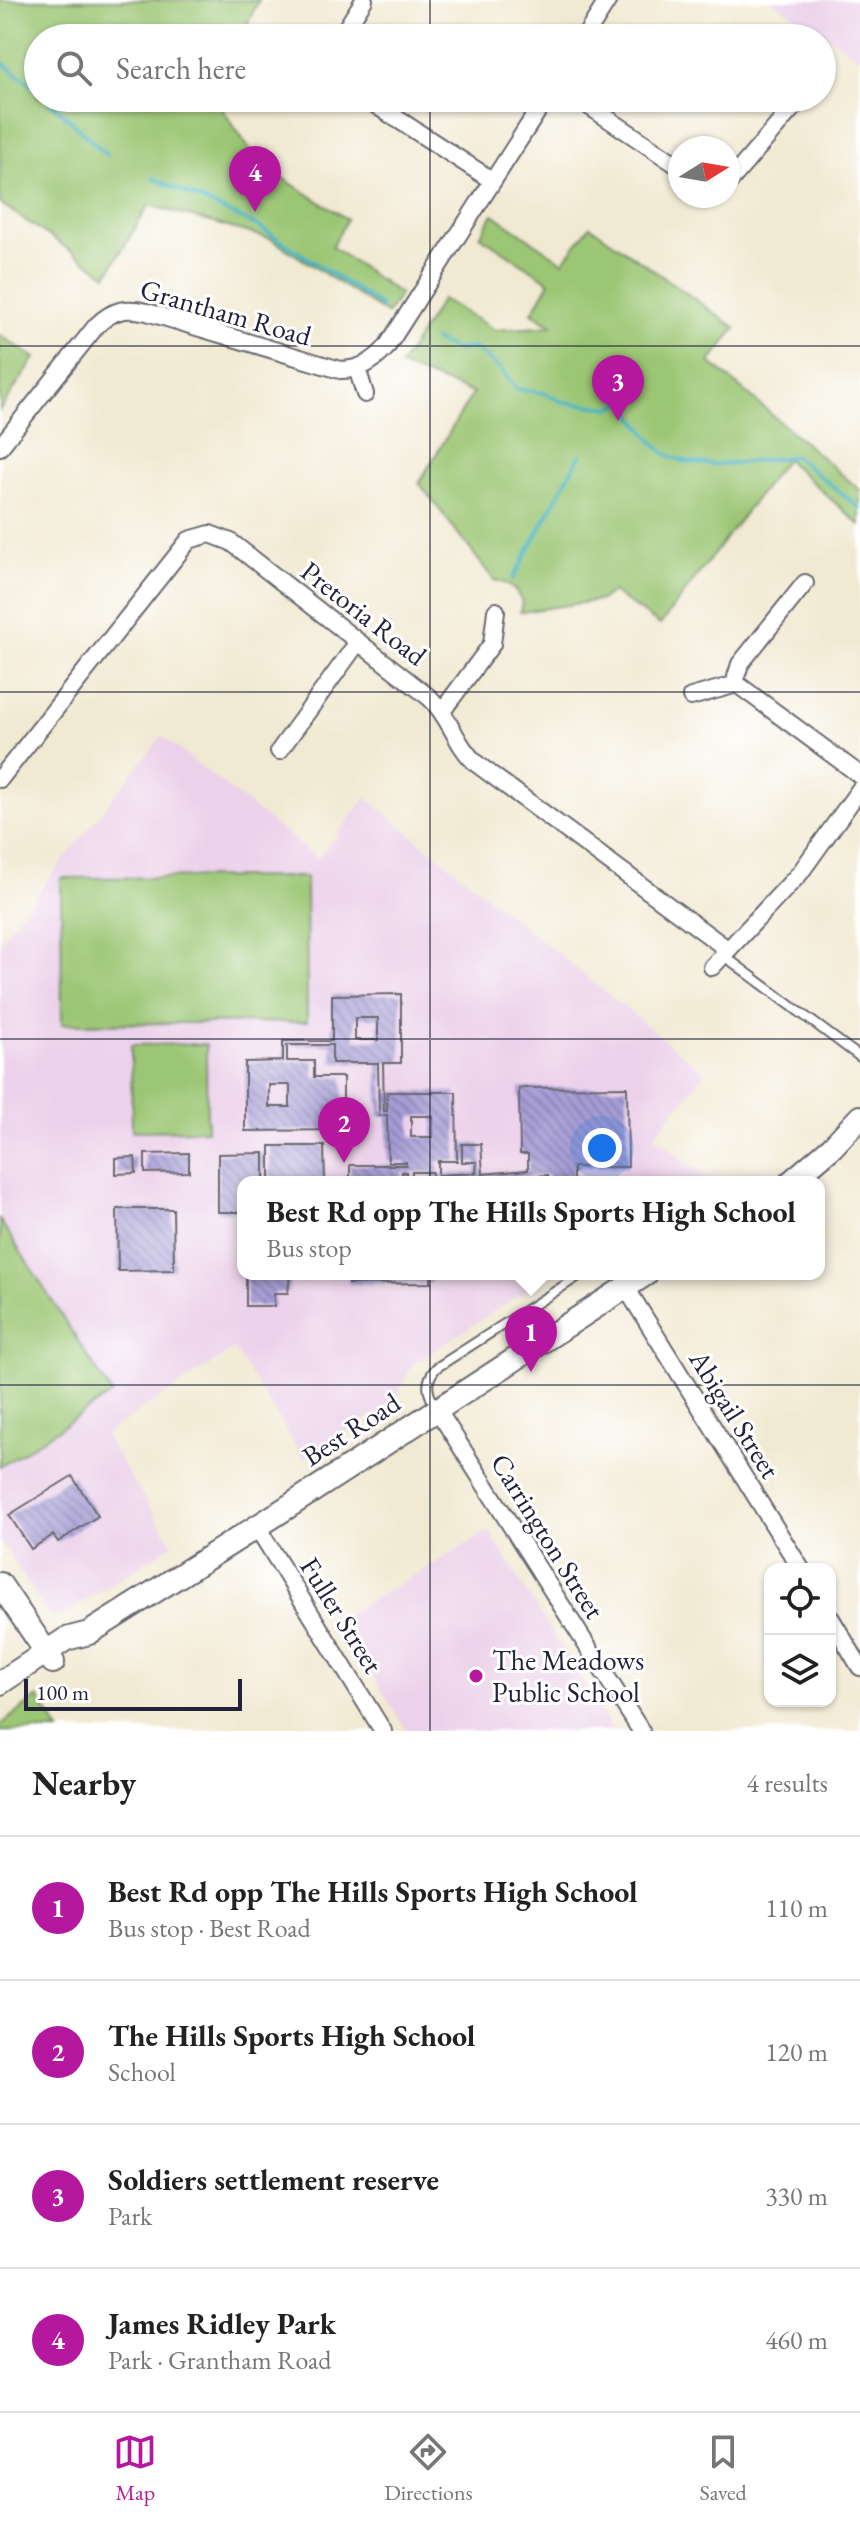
<!DOCTYPE html>
<meta charset="utf-8">
<style>
body{margin:0;font-family:"EB Garamond",serif;background:#f2f2f2;color:#222}
.controls{position:absolute;right:24px;bottom:24px;display:grid;overflow:hidden;border-radius:16px;box-shadow:0 2px 6px #0004}
.controls button{width:72px;height:72px;display:grid;place-items:center;padding:0;border:0;border-bottom:2px solid #e0e0e0;background:#fff;color:#222;font:40px sans-serif}
.compass{position:absolute;left:668px;top:136px;width:72px;height:72px;border-radius:50%;background:#fff;box-shadow:0 2px 6px #0004;rotate:79deg}
.scale{position:absolute;left:24px;bottom:20px;width:218px;box-sizing:border-box;padding-left:8px;border:4px solid #22223b;border-top:0;font-size:22px;line-height:28px;white-space:nowrap;color:#22223b;-webkit-text-stroke:6px #fff;paint-order:stroke}
.you{position:absolute;left:602px;top:1148px;width:28px;height:28px;margin:-20px;border:6px solid #fff;border-radius:50%;background:#1a73e8;box-shadow:0 0 0 12px #1a73e833}
.badge{display:grid;place-items:center;width:52px;height:52px;border-radius:50%;background:#b5179e;color:#fff;font-size:26px;font-weight:700}
.pin{position:absolute;translate:-50% -66px;filter:drop-shadow(0 2px 4px #0008)}
.pin::after{content:'';position:absolute;top:42px;width:28px;height:24px;background:inherit;clip-path:polygon(0 0,100% 0,50% 100%)}
.popup{position:absolute;left:237px;top:1176px;width:588px;height:104px;box-sizing:border-box;display:grid;place-content:center;border-radius:16px;background:#fff;filter:drop-shadow(0 2px 6px #0005);font-size:26px;white-space:nowrap;color:#767676}
.popup b{font-size:30px;color:#222}
.popup::after{content:'';position:absolute;left:50%;top:100%;margin-left:-16px;border:16px solid transparent;border-top-color:#fff}
.list{margin:0;padding:0;list-style:none}
h2{display:flex;justify-content:space-between;align-items:center;height:104px;margin:0;padding:0 32px;font-size:34px}
h2 small{font-size:26px;font-weight:400;color:#767676}
.list li{display:grid;grid-template-columns:52px 1fr auto;gap:24px;align-items:center;box-sizing:border-box;height:144px;padding:0 32px;border-top:2px solid #e0e0e0}
.list b{display:block;font-size:30px;white-space:nowrap}
.list p{margin:0;font-size:26px;white-space:nowrap;color:#767676}
.list em{font-size:26px;font-style:normal;color:#767676}
.icon{flex:none;width:44px;height:44px;fill:none;stroke:currentColor;stroke-width:2;stroke-linecap:round;stroke-linejoin:round}
.map{position:relative;flex:none;width:860px;height:1731px;overflow:hidden}
.search{position:absolute;background:#fff;box-shadow:0 2px 6px #0004;left:24px;right:24px;top:24px;height:88px;display:flex;align-items:center;gap:20px;box-sizing:border-box;padding:0 28px;border-radius:44px;color:#767676;font-size:30px}
.sheet{height:680px;background:#fff}
nav{display:flex;justify-content:space-around;align-items:center;box-sizing:border-box;height:112px;border-top:2px solid #e0e0e0;background:#fff;font-size:22px;color:#767676}
nav a{display:grid;justify-items:center;gap:4px}
nav .on{color:#b5179e}
.map>svg:first-child{display:block}
.built{fill:#ecd1ea}
.green{fill:#9bc673;stroke:#5e7457;stroke-width:2}
.lines{fill:none;stroke-linecap:round;stroke-linejoin:round}
.stream{stroke:#44b2c0;stroke-width:4}
.building{fill:url(#building-back-hatch);fill-rule:evenodd}
.lane-casing{stroke:#6a6870;stroke-width:12}
.street-casing{stroke:#6a6870;stroke-width:20}
.secondary-casing{stroke:#6a6870;stroke-width:26}
.lane{stroke:#fff;stroke-width:8}
.street{stroke:#fff;stroke-width:16}
.secondary{stroke:#fff;stroke-width:22}
.grid{fill:none;stroke:#22223b;stroke-width:2;stroke-opacity:0.55}
.poi-dot{fill:#b5179e;stroke:#fff;stroke-width:3}
.labels{text-anchor:middle;dominant-baseline:central;stroke-width:6;stroke-linejoin:round;paint-order:stroke}
.street-label{font-size:28px;fill:#22223b;stroke:#fff}
.poi-label{font-size:28px;fill:#22223b;stroke:#fff;text-anchor:start}
</style>
<div class="map">
<svg width="860" height="1731" viewBox="0 0 860 1731">
<defs>
<pattern id="building-back-hatch" width="6" height="6" patternUnits="userSpaceOnUse" patternTransform="scale(2)"><rect width="6" height="6" fill="#a59cd5"/><path d="M-1 5l2 2M0 0l6 6M5-1l2 2" fill="none" stroke="#867fae"/></pattern>
</defs>
<rect width="100%" height="100%" fill="#fff"/>
<filter id="ink" filterUnits="userSpaceOnUse"><feTurbulence type="fractalNoise" baseFrequency=".0125" numOctaves="2"/><feDisplacementMap in="SourceGraphic" scale="16" xChannelSelector="R" yChannelSelector="G"/><feConvolveMatrix kernelMatrix="1 2 1 2 8 2 1 2 1" color-interpolation-filters="sRGB"/></filter>
<filter id="wash" filterUnits="userSpaceOnUse"><feTurbulence type="fractalNoise" baseFrequency=".006" numOctaves="4" result="noise"/><feDisplacementMap in="SourceGraphic" scale="32" xChannelSelector="R" yChannelSelector="G"/><feGaussianBlur stdDeviation="1.8" result="paint"/><feColorMatrix in="noise" values="0 0 0 0 0 0 0 0 0 0 0 0 0 0 0 0 0 1.4 0 .05"/><feComposite in="paint" operator="in"/></filter>
<g filter="url(#wash)">
<rect width="100%" height="100%" fill="#f1e9d1"/>
<path class="built" d="M770 0H860V57Z
M162 736 318 859 366 798 705 1073 654 1136 712 1182H243V1274H552L411 1365 395 1402 304 1459 234 1349 104 1435 173 1544 60 1617 49 1616 0 1540V941Z
M489 1531 613 1731H407L338 1620Z"/>
<path class="green" d="M0 0H259L240 38H38V98H215L259 163 347 219 332 247 400 294 387 314 271 239 149 205 107 275 0 203Z
M493 214 563 262 590 226 736 328 710 362 860 490V525L786 459 660 625 612 592 601 600 520 612 522 602C516 589 508 583 494 580L419 483 473 393 400 366 442 299 495 330 553 326 532 313 550 282 480 236Z
M0 335 35 358 0 410Z
M306 877 307 1022 62 1024 61 878Z
M206 1044 207 1130 132 1131 131 1045Z
M0 1220 112 1394 0 1467Z
M38 1697 59 1731H0V1725Z"/>
<g class="lines">
<path class="stream" d="M0 61 38 90
M46 98 107 155
M153 178 258 226 381 306
M434 340 455 350 474 348 500 369 516 389 544 393 563 402 610 408 624 402C635 417 645 435 659 448 688 476 758 460 794 456L860 508
M513 579 580 455"/>
</g>
<g id="blocks">
<path class="building" d="M401 994V1063H383L384 1111H387V1092H456L457 1161H438V1175L476 1173 477 1162H462V1144H481L483 1174 528 1170V1154H520L519 1088 627 1087 628 1167H573V1182H548V1175L511 1178V1182H456V1180L432 1182V1172H412L411 1182H406V1172H402V1182H350V1165H406V1162H388L387 1115 379 1116 378 1063H332V1045H287V1061H314V1077H343V1130L245 1131V1062L283 1061V1041H332V995ZM355 1018H378V1040H355ZM269 1085H290V1107H269ZM411 1116H433V1137H411Z
M270 1146H324L325 1182H270Z
M189 1153V1172L145 1173V1154Z
M264 1153V1182H243V1212H218V1154Z
M135 1157 136 1173 116 1174V1158Z
M117 1209H173L174 1270 118 1271Z
M246 1274H290L288 1293H274V1306H246Z
M348 1274H431V1283L348 1284Z
M72 1476 98 1516 58 1542 53 1535 31 1549 9 1515Z"/>
</g>
</g>
<g filter="url(#ink)">
<use href="#blocks" fill-opacity="0" stroke="#6a6870" stroke-width="2"/>
<g class="lines">
<g class="lane-casing">
<path id="lane" d="M723 955 860 1057
M437 1408C427 1394 424 1382 436 1368L582 1274"/>
</g>
<g class="street-casing">
<path id="street" d="M340 38 364 0
M584 38 608 0
M365 98 493 181
M577 98 680 167
M728 183 795 105
M357 368 365 394
M0 447 97 325C113 310 125 307 147 312L340 370C360 370 373 362 386 348L546 98
M805 583 740 664 736 677 737 684 860 775
M691 697 737 684
M443 710 492 644 496 611
M279 751 358 642
M0 779 189 540 210 534 231 542 430 698C451 718 456 746 477 764L727 949
M712 967 800 873 860 789
M625 1286 801 1569
M437 1409 641 1731
M257 1527 383 1731
M830 1617 860 1667"/>
</g>
<g class="secondary-casing">
<path id="secondary" d="M791 1182 832 1147 860 1117
M0 1584 53 1662
M0 1683 66 1639 89 1633 277 1514 646 1274"/>
</g>
<use href="#lane" class="lane"/>
<use href="#street" class="street"/>
<use href="#secondary" class="secondary"/>
</g>
</g>
<path class="grid" d="M430 0V38M430 98V1731M0 346H860M0 692H860M0 1039H860M0 1385H860"/>
<circle class="poi-dot" cx="476" cy="1676" r="8"/>
<g class="labels">
<g class="street-label">
<text transform="translate(226 312) rotate(16)">Grantham Road</text>
<text transform="translate(364 613) rotate(38)">Pretoria Road</text>
<text transform="translate(735 1414) rotate(58)">Abigail Street</text>
<text transform="translate(351 1429) rotate(-33)">Best Road</text>
<text transform="translate(548 1536) rotate(58)">Carrington Street</text>
<text transform="translate(342 1615) rotate(58)">Fuller Street</text>
</g>
<g class="poi-label">
<text x="492" y="1660">The Meadows<tspan x="492" dy="32">Public School</tspan></text>
</g>
</g>
</svg>
<div class="controls">
<button><svg class="icon" aria-label="locate" viewBox="0 0 24 24"><circle cx="12" cy="12" r="6"/><path d="M12 2v4M12 18v4M2 12h4M18 12h4"/></svg></button>
<button><svg class="icon" aria-label="layers" viewBox="0 0 24 24"><path d="M12 4l9 5-9 5-9-5zM3 14l9 5 9-5"/></svg></button>
</div>
<svg class="compass" viewBox="-18 -18 36 36"><path d="M0-13l5 13h-10z" fill="#e53935"/><path d="M0 13l5-13h-10z" fill="#767676"/></svg>
<div class="scale">100 m</div>
<div class="you"></div>
<div class="pin badge" style="left:531px;top:1372px">1</div>
<div class="popup"><b>Best Rd opp The Hills Sports High School</b>Bus stop</div>
<div class="pin badge" style="left:344px;top:1163px">2</div>
<div class="pin badge" style="left:618px;top:421px">3</div>
<div class="pin badge" style="left:255px;top:212px">4</div>
<div class="search"><svg class="icon" aria-label="search" viewBox="0 0 24 24"><circle cx="10" cy="10" r="6"/><path d="M15 15l6 6"/></svg>Search here</div>
</div>
<section class="sheet">
<h2>Nearby<small>4 results</small></h2>
<ul class="list">
<li><span class="badge">1</span><div><b>Best Rd opp The Hills Sports High School</b><p>Bus stop · Best Road</p></div><em>110 m</em></li>
<li><span class="badge">2</span><div><b>The Hills Sports High School</b><p>School</p></div><em>120 m</em></li>
<li><span class="badge">3</span><div><b>Soldiers settlement reserve</b><p>Park</p></div><em>330 m</em></li>
<li><span class="badge">4</span><div><b>James Ridley Park</b><p>Park · Grantham Road</p></div><em>460 m</em></li>
</ul>
</section>
<nav>
<a class="on"><svg class="icon" aria-label="map" viewBox="0 0 24 24"><path d="M3 6l6-2 6 2 6-2v14l-6 2-6-2-6 2zM9 4v14M15 6v14"/></svg>Map</a>
<a><svg class="icon" aria-label="directions" viewBox="0 0 24 24"><path d="M12 3l9 9-9 9-9-9zM9 14v-3h6M13 9l2 2-2 2"/></svg>Directions</a>
<a><svg class="icon" aria-label="saved" viewBox="0 0 24 24"><path d="M7 4h10v16l-5-4-5 4z"/></svg>Saved</a>
</nav>
